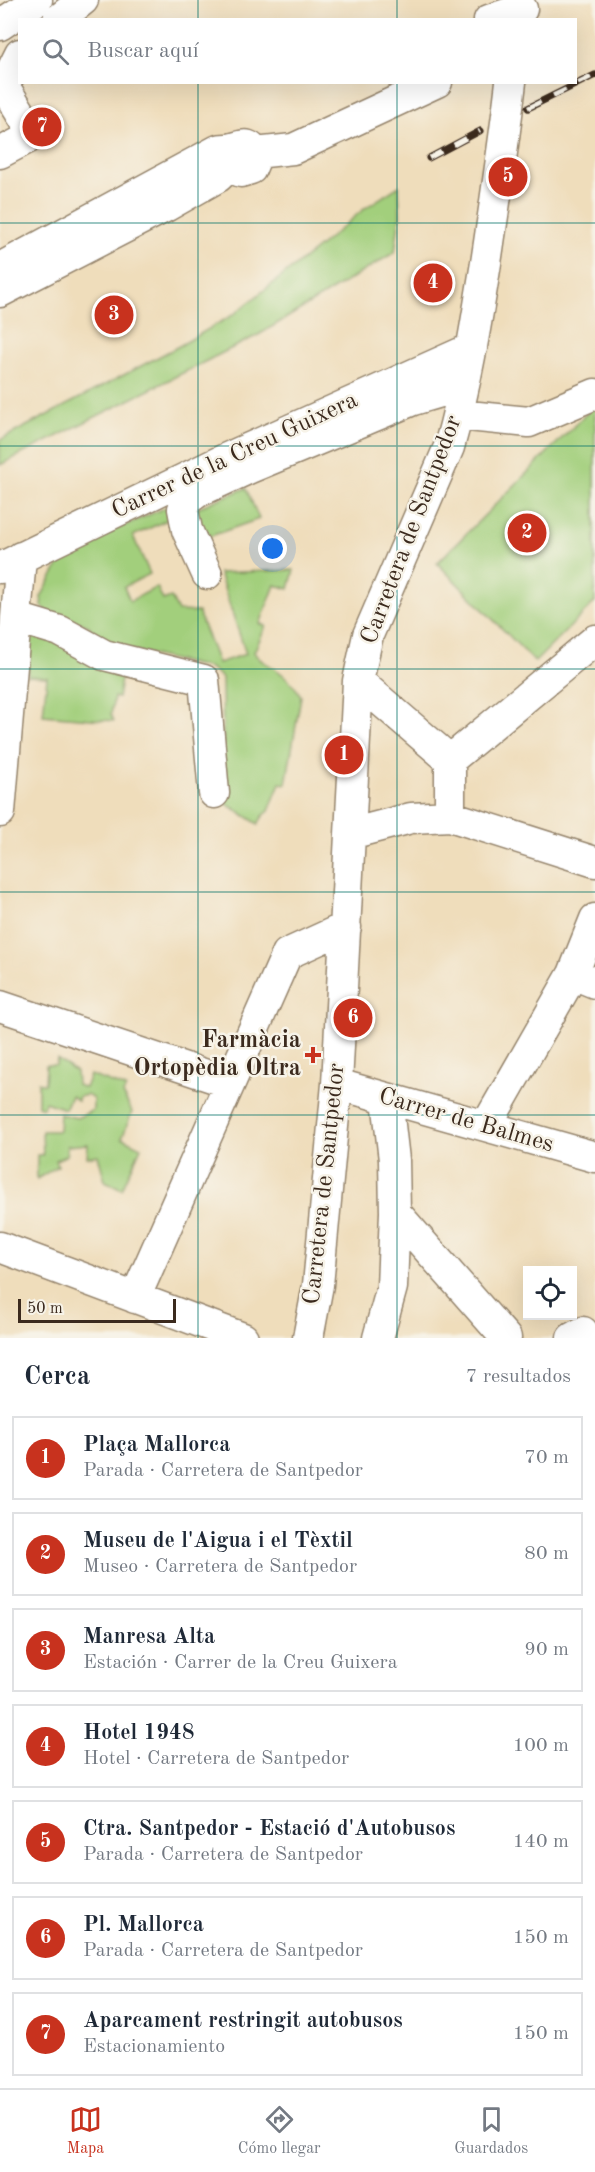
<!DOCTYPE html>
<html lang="es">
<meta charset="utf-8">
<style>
body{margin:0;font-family:"Old Standard TT",serif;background:#f6f6f7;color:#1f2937}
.controls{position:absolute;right:18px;bottom:18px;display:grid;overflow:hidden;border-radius:0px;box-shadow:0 6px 24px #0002}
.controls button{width:54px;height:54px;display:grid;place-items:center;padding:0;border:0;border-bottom:2px solid #e0e1e3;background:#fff;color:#1f2937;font:30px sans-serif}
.scale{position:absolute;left:18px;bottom:15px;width:158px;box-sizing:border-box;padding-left:6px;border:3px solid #3b2a1e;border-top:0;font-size:16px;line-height:21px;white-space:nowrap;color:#3b2a1e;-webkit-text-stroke:4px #f7f3e8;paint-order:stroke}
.you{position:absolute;left:273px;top:549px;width:21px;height:21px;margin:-15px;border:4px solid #fff;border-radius:50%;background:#1a73e8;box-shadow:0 0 0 9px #1a73e833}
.badge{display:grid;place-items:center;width:39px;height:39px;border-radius:50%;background:#c8321e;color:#fff;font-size:20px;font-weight:700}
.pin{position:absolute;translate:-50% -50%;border:3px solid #fff;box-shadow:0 2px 6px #0006}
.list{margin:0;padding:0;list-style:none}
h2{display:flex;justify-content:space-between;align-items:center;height:78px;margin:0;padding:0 24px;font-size:26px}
h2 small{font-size:20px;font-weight:400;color:#747a83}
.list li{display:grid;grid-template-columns:39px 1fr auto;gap:18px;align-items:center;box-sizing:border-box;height:84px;margin:0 12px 12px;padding:0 12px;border:2px solid #e0e1e3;border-radius:0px}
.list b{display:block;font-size:22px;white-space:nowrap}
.list p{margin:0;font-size:20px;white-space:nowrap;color:#747a83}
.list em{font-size:20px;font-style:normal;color:#747a83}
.icon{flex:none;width:33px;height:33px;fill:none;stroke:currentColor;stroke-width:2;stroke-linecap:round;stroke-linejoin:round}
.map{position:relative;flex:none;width:595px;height:1338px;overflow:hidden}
.search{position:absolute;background:#fff;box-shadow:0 6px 24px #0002;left:18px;right:18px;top:18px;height:66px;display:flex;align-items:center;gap:15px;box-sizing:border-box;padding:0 21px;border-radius:0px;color:#747a83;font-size:22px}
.sheet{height:750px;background:#fff}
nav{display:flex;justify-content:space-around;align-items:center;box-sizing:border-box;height:84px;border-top:2px solid #e0e1e3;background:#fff;font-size:16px;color:#747a83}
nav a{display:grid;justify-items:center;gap:3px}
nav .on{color:#c8321e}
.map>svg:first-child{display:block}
.green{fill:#a2cf7c;stroke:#6e7c4d;stroke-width:1.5}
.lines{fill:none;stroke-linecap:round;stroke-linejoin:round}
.minor-casing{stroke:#95846c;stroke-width:33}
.minor{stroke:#fff;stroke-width:30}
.rail-casing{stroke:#3b2a1e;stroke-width:7}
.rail{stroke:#f7f3e8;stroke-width:4.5;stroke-dasharray:14;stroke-linecap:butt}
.grid{fill:none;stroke:#0f766e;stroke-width:1.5;stroke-opacity:0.55}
.poi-dot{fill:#c8321e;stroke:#f7f3e8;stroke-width:2}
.labels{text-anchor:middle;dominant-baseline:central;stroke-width:5;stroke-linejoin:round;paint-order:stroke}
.street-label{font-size:24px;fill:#3b2a1e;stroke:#f7f3e8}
.poi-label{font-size:24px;font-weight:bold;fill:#3b2a1e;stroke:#f7f3e8;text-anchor:end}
</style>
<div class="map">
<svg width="595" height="1338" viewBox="0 0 595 1338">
<rect width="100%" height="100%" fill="#f7f3e8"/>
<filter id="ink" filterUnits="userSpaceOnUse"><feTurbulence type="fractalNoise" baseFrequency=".0167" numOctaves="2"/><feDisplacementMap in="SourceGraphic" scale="12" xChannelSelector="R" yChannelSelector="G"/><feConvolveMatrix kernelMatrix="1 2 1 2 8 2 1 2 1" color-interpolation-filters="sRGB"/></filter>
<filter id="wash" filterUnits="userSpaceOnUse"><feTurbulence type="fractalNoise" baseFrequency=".008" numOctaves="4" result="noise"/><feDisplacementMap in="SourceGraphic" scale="24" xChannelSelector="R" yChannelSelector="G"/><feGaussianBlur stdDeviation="1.35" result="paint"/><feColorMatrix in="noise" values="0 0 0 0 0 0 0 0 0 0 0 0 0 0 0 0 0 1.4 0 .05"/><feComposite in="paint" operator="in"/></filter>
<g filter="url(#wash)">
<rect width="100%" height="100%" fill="#efddbb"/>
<path class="green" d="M399 186 400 215 395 252 260 334 0 465V440L181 345 233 315 325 242 365 208Z
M595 405V602L535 662 437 563Z
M246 488 259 519 202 539 194 509Z
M167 507 169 519 133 536 150 574 124 587 130 601 157 587 163 600 171 597 178 611 198 612 218 663 246 654 219 573 294 570 289 589 275 585 260 624 266 626 254 652C258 661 269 664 277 670 287 677 295 686 301 696L286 784 280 783 269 811 263 816 258 824 224 802 222 678 210 668 100 643 89 626 50 614 42 606 41 597 67 550Z
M37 632 122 673 118 698 114 697 111 715 114 721 43 715 47 677 28 676 29 636Z
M57 1059 76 1072 77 1085 85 1088 90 1075 126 1088 123 1094 132 1112 122 1138 141 1147 122 1189 105 1181 98 1155 87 1157 88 1144 67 1146V1155L56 1160 58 1166 37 1179V1155H43L42 1131H59L60 1114 77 1118 93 1110V1099L87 1095 78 1097V1101L71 1096 65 1109 45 1102 43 1108 38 1106V1082L45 1084 46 1065H56Z"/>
</g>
<g filter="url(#ink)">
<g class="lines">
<g class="minor-casing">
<path id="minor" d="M58 20 83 0
M489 20 522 9
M0 25 37 0
M0 89 4 86 20 54
M0 153 34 135 4 86
M255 153 293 149 437 82
M0 268 218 150C223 148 228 150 233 148 244 145 251 141 256 157L251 169 241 172 232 168 228 158 232 149
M0 292 167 206 218 177 230 165
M458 415 529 422 595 394
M0 568 227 458 472 348
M207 574 187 530 183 509 188 499 198 492 250 468 413 400 464 385
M17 618 60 631 104 655 204 680 214 793
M358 681 450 760 595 640
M450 760V816
M0 812 21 557
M350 834 411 818 450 816 595 862
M573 974 595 983
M0 1006 230 1083
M337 1084 595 1157
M486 1126 573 974 595 919
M395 1212 506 1338
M0 1247 243 1338
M135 1298 287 954 346 927
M308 1338 318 1285 337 1084 358 681 368 635 449 447C466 387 476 325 486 263 495 203 504 143 511 82
M378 1338 392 1287 395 1212 394 1160 387 1099
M572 1338 583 1332"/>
</g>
<use href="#minor" class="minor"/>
<g class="rail-casing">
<path id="rail" d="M528 108 595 75
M429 158 480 131"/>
</g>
<use href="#rail" class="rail"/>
</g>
</g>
<path class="grid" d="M198 0V20M397 0V20M198 82V1338M397 82V1338M0 223H595M0 446H595M0 669H595M0 892H595M0 1115H595"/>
<path class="poi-dot" d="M310 1046h6v6h6v6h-6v6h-6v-6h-6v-6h6z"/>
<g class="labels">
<g class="street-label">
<text transform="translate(235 456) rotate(-25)">Carrer de la Creu Guixera</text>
<text transform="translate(412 530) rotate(-69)">Carretera de Santpedor</text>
<text transform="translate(466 1121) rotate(16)">Carrer de Balmes</text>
<text transform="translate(325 1184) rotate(-84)">Carretera de Santpedor</text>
</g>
<g class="poi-label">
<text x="301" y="1041">Farmàcia<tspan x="301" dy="28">Ortopèdia Oltra</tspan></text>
</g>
</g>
</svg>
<div class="controls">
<button><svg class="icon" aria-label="locate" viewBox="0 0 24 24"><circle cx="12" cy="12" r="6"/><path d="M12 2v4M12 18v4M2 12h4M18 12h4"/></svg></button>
</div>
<div class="scale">50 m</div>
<div class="you"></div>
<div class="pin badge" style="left:344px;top:755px">1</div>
<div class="pin badge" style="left:527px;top:533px">2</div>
<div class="pin badge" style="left:114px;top:315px">3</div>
<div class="pin badge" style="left:433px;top:283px">4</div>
<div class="pin badge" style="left:508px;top:177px">5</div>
<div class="pin badge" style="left:353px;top:1018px">6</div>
<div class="pin badge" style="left:42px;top:127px">7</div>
<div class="search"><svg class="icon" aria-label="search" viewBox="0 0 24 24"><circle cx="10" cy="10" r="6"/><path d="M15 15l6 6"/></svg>Buscar aquí</div>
</div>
<section class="sheet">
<h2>Cerca<small>7 resultados</small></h2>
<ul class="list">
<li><span class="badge">1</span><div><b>Plaça Mallorca</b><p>Parada · Carretera de Santpedor</p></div><em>70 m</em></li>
<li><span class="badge">2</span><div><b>Museu de l'Aigua i el Tèxtil</b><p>Museo · Carretera de Santpedor</p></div><em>80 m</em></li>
<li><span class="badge">3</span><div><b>Manresa Alta</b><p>Estación · Carrer de la Creu Guixera</p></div><em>90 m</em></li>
<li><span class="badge">4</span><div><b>Hotel 1948</b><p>Hotel · Carretera de Santpedor</p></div><em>100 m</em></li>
<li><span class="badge">5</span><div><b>Ctra. Santpedor - Estació d'Autobusos</b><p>Parada · Carretera de Santpedor</p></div><em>140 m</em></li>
<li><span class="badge">6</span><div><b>Pl. Mallorca</b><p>Parada · Carretera de Santpedor</p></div><em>150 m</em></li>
<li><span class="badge">7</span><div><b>Aparcament restringit autobusos</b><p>Estacionamiento</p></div><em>150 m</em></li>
</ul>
</section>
<nav>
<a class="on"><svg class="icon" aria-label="map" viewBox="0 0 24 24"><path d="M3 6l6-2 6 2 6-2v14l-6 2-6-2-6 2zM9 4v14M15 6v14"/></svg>Mapa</a>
<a><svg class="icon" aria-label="directions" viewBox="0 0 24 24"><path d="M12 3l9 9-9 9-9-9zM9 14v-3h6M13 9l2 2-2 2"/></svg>Cómo llegar</a>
<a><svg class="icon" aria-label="saved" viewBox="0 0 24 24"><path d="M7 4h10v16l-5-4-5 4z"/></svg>Guardados</a>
</nav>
